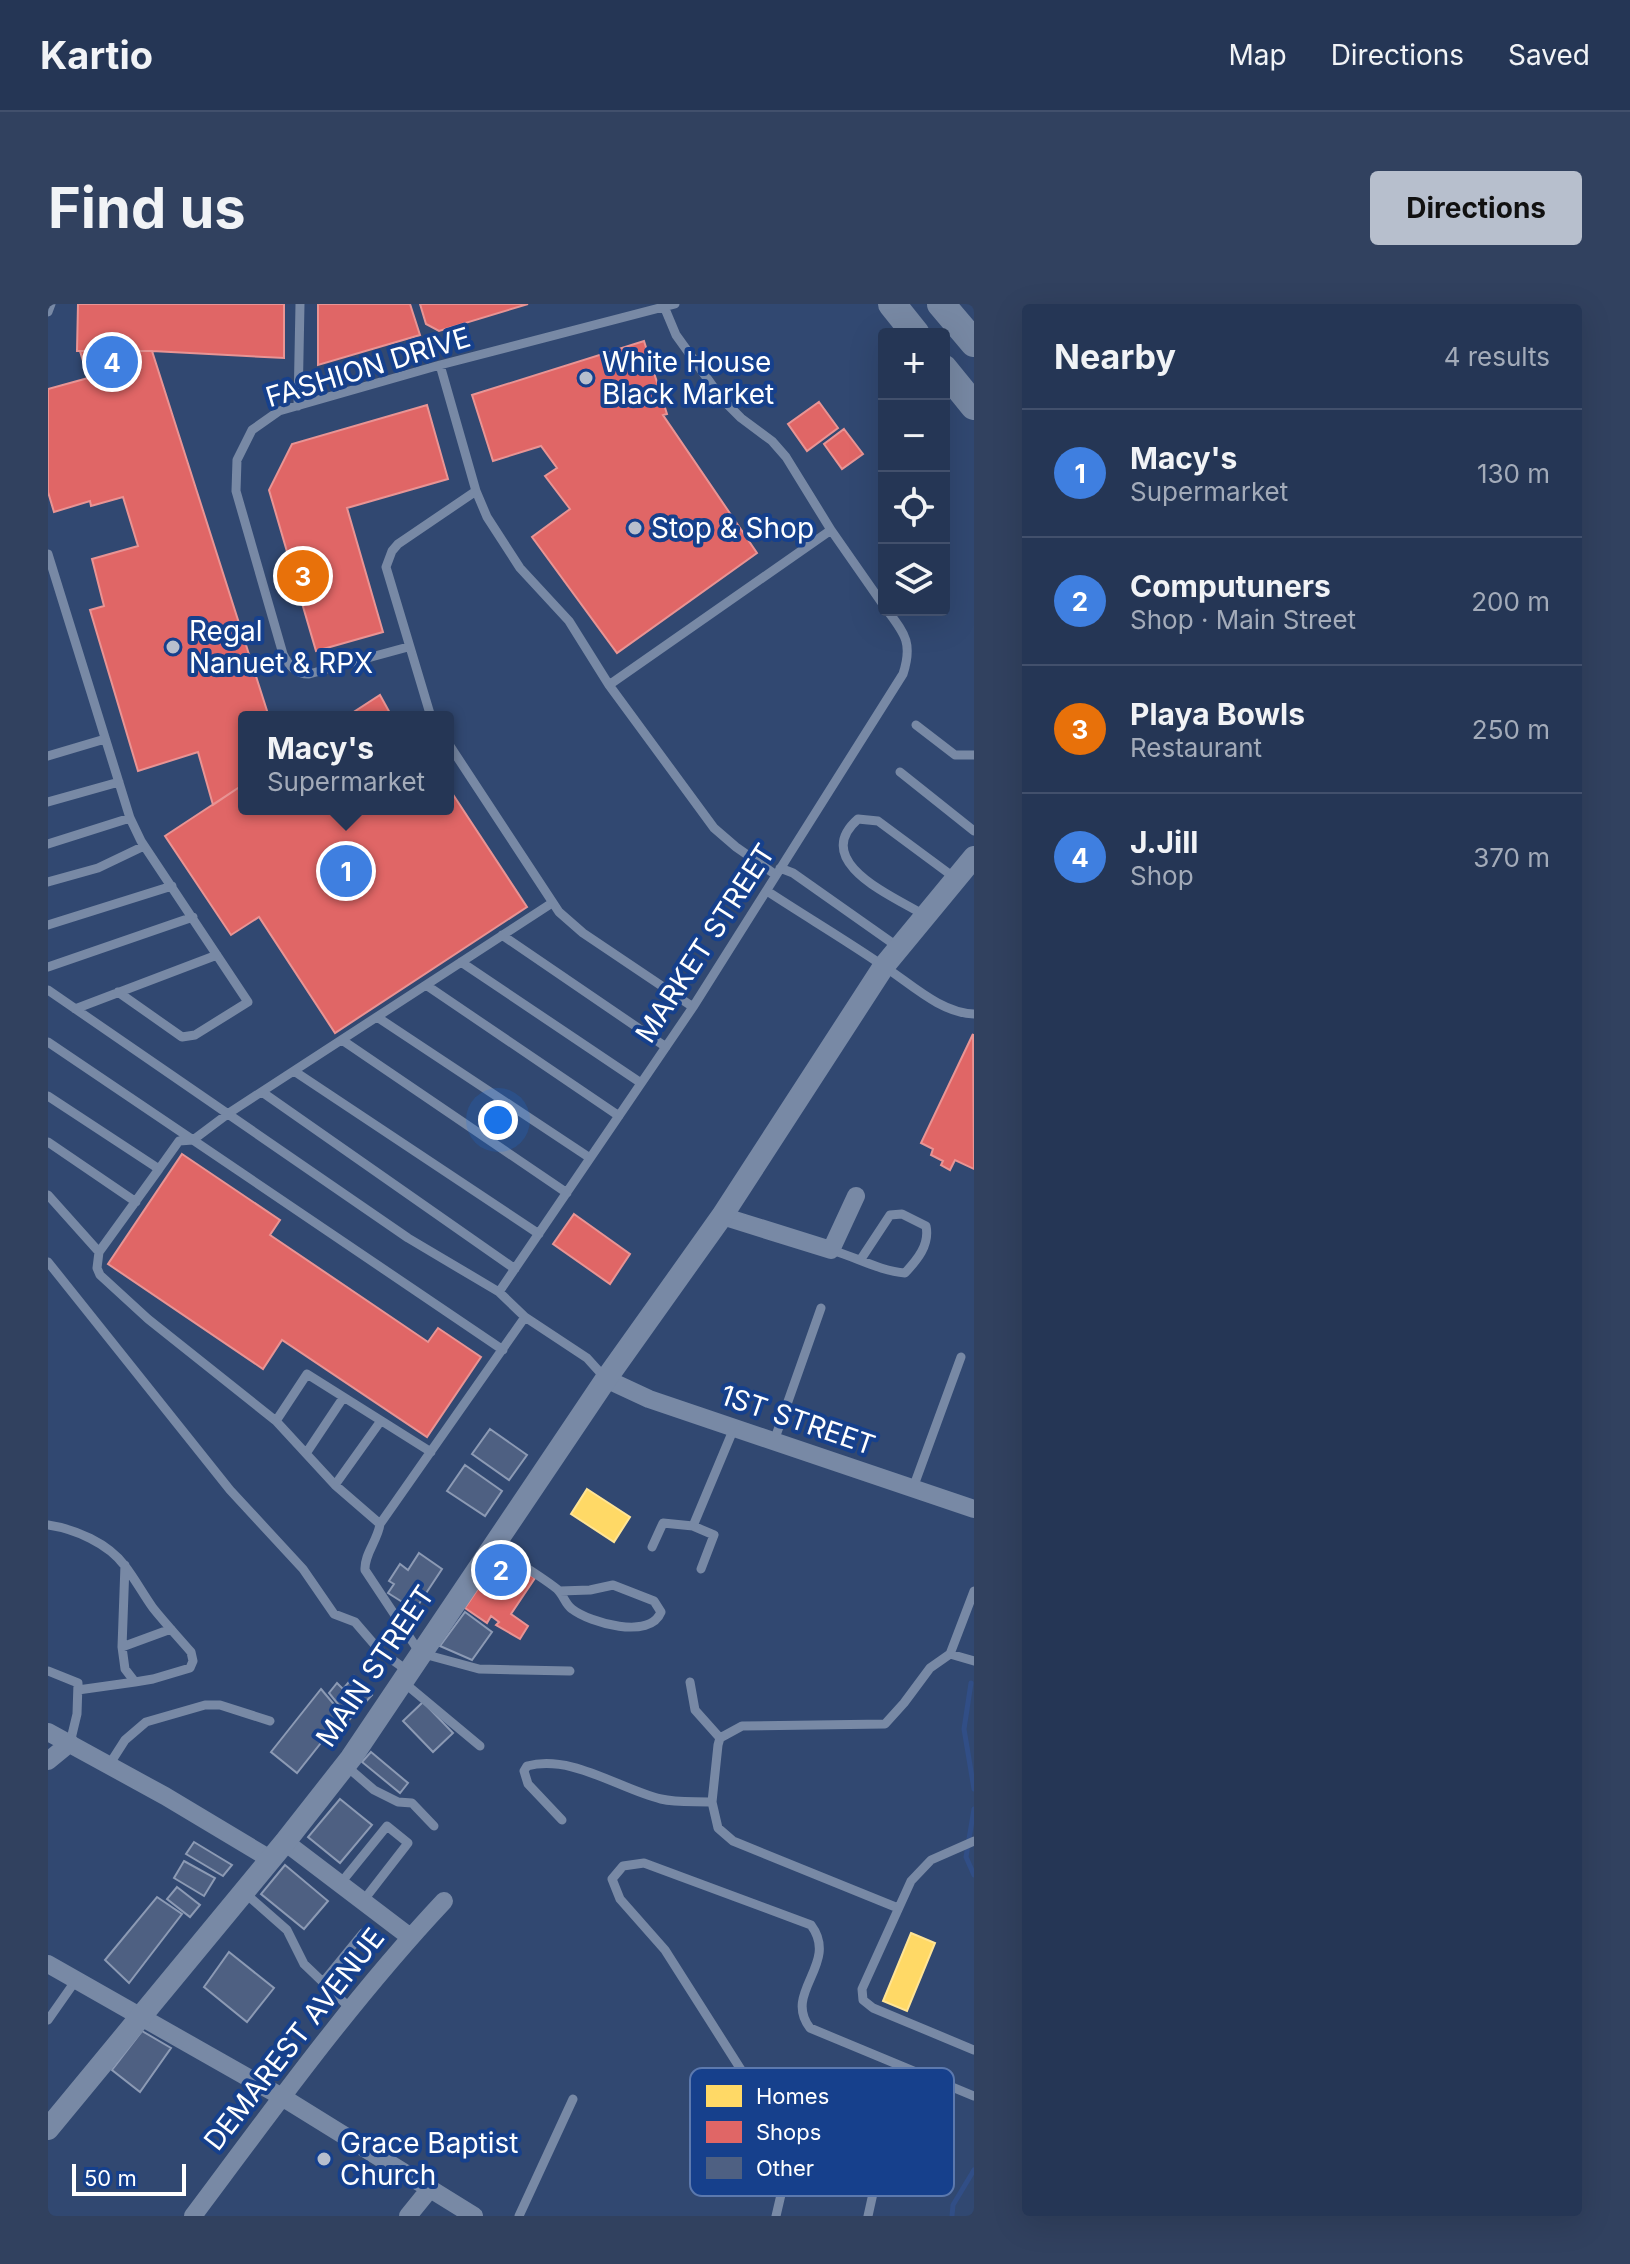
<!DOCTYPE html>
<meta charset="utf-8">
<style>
body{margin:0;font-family:Inter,sans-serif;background:#31415f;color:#f1f3f6}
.controls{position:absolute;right:24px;top:24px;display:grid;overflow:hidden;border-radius:8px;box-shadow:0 8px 32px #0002}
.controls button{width:72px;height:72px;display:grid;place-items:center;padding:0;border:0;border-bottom:2px solid #42506c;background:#253655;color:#f1f3f6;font:40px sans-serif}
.scale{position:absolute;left:24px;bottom:20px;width:114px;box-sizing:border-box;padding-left:8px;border:4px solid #fff;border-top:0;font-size:22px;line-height:28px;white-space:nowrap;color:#fff;-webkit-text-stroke:6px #16408c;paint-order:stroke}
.you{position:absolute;left:450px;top:816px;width:28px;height:28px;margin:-20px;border:6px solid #fff;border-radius:50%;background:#1a73e8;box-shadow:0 0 0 12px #1a73e833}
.badge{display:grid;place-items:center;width:52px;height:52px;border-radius:50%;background:#b7bfcd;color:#fff;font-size:26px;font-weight:700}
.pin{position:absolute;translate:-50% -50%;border:4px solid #fff;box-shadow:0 2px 8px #0006}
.popup{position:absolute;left:190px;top:407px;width:216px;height:104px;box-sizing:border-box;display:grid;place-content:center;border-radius:8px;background:#253655;filter:drop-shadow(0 2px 6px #0005);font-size:26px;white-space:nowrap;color:#a3abb9}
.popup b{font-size:30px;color:#f1f3f6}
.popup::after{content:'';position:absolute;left:50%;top:100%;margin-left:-16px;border:16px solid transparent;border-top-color:#253655}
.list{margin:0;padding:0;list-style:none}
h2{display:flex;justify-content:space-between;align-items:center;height:104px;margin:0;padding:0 32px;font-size:34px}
h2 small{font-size:26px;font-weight:400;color:#a3abb9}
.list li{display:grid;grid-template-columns:52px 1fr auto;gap:24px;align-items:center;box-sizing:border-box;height:128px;padding:0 32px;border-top:2px solid #42506c}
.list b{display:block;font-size:30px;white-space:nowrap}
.list p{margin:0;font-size:26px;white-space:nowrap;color:#a3abb9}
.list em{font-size:26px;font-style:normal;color:#a3abb9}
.icon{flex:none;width:44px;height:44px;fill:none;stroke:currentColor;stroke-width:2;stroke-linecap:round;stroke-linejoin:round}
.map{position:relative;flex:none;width:926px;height:1912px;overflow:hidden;border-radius:8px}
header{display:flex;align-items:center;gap:48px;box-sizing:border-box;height:112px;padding:0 40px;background:#253655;border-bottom:2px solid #42506c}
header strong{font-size:38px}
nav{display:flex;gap:44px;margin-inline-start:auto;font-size:28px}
.intro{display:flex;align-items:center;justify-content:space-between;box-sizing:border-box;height:192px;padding:0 48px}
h1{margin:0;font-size:56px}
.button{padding:20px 36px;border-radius:8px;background:#b7bfcd;color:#111;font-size:28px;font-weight:700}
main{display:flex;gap:48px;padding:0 48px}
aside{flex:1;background:#253655;border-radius:8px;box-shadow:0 8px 32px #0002}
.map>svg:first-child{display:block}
.homes{fill:#ffd966;stroke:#ffe494;stroke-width:2}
.shops{fill:#e06666;stroke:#e99494;stroke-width:2}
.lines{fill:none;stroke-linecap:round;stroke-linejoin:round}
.stream{stroke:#314e86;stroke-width:5}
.building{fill:#4e6082;stroke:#8c9ab4;stroke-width:2}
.service{stroke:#7889a5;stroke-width:9}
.minor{stroke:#7889a5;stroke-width:18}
.tertiary{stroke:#7889a5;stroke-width:22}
.primary{stroke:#7788a3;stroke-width:28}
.poi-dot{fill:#b7bfcd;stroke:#16408c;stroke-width:3}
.labels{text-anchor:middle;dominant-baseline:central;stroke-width:8;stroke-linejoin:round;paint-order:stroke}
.poi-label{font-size:28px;fill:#fff;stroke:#16408c;text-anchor:start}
.street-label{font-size:28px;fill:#fff;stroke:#16408c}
.key{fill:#16408c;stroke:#5c79ae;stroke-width:2}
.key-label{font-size:22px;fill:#fff}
</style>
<header>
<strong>Kartio</strong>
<nav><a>Map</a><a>Directions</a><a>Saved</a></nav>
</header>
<div class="intro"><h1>Find us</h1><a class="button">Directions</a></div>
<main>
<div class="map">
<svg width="926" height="1912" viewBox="0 0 926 1912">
<rect width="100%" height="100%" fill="#314871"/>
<path class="homes" d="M539 1185 582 1213 566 1238 523 1210Z
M863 1629 887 1639 859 1707 835 1697Z"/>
<path class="shops" d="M30 0H236V54L104 47H29Z
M270 0H362L372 31 270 61Z
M372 0H480L391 27 378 20Z
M596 37 619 110 615 111 709 249 569 349 484 233 522 205 497 172 509 164 493 142 445 157 424 91Z
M32 47H104L221 413H196V480L165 501 150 448 90 467 42 306 56 302 44 255 90 242 75 193 43 202 42 197 6 208 0 188V85L40 74Z
M771 98 790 124 759 147 740 120Z
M379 101 400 175 299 204 335 328 268 347 221 186 244 140Z
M796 125 815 150 794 165 776 140Z
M332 391 343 411 340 413H298Z
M196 480V505H400V491L404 489 479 603 287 729 211 613 183 631 117 532Z
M925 730 926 865 907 856 902 866 893 861 895 857 883 851 885 845 873 839Z
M134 850 232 916 222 931 380 1038 390 1024 433 1053 379 1133 234 1036 215 1065 60 960Z
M526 910 582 950 562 980 505 940Z
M453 1251 487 1274 463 1310 480 1322 472 1335 448 1321 451 1318 443 1312 439 1319 417 1304Z"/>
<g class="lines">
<path class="stream" d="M923 1379 916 1425 926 1485
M926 1505 918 1553 926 1571
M904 1912 905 1901 926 1866"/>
</g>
<path class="building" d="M442 1125 479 1151 461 1176 424 1150Z
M417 1161 454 1187 437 1212 399 1187Z
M371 1249 394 1265 367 1306 340 1289 346 1280 341 1277 352 1260 360 1266Z
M417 1308 444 1328 424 1356 392 1342Z
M306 1372 324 1391 302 1415 281 1389 289 1379 295 1385Z
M273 1385 295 1411 249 1469 223 1448Z
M375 1398 405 1429 385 1448 355 1417Z
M323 1448 360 1479 352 1489 314 1458Z
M292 1495 324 1521 292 1559 260 1533Z
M146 1538 184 1561 175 1572 138 1550Z
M136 1557 167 1574 156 1592 126 1574Z
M237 1561 280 1597 256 1625 213 1590Z
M129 1583 152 1601 142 1613 119 1595Z
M109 1593 134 1610 81 1679 57 1656Z
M181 1648 226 1684 199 1718 156 1683Z
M94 1727 123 1744 92 1788 64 1766Z"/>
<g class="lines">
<path class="service" d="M615 0 628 31 674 95 693 114 724 137 738 153 783 226 836 302
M0 8 3 0
M392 61 428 187 439 213 472 264 521 317 561 381 666 524 688 543 728 571
M250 102 252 0
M0 250 82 514 93 537 200 698 147 731 134 733 70 688
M360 343 261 370C248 370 241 362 235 350L188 187 189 156 204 126 231 107 392 61 627 0
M561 381 783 226
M383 413 338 263 344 247 350 240 428 187
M868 421 907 451H926
M400 439 511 608 535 629 645 703
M0 452 57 435
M852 468 926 527
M0 498 71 478
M0 540 82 514
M732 564 745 569 850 643
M0 578 50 564 96 542
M719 587C757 612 796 635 834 661 862 679 892 709 926 710
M876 611C847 593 761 558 810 515L830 517 907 574
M0 621 124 582
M454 631 618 743
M413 658 593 779
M0 663 145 613
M378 681 571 812
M0 686 360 934 451 988 477 1013 539 1054 558 1075
M27 705 169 651
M329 713 542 854
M294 736 519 889
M0 738 145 836
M246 767 491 930
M214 788 467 965
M0 792 111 865 51 948 0 891
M0 838 88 898
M111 865 131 837 145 836
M783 946C808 953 832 967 857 969 869 956 882 941 878 922L854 910 842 911 813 955
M51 948 49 964 52 971 100 1015 228 1117
M0 958 182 1186 255 1265 286 1310 307 1318 332 1347 360 1367
M451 988 645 703 855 370C865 339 857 330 839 306
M455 1046 145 836 181 809 504 599
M726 1137 773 1004
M259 1148 295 1094
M383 1148 259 1070 228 1117 287 1181 332 1220 477 1013
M287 1181 332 1118
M865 1184 913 1053
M332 1220C330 1236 316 1250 317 1266L372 1349 431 1365 522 1367
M0 1221C27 1225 60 1239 77 1262 87 1275 95 1290 105 1304 117 1319 130 1333 143 1348L145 1357 142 1364 105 1375 87 1378 77 1365 74 1343 77 1261
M645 1222 686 1124
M604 1243 615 1219 645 1222 666 1231 653 1265
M447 1244C467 1257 490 1270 509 1285 515 1290 517 1300 524 1305 542 1319 602 1336 613 1308L606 1297 565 1281 542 1286 512 1287
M74 1343 123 1325
M902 1350 926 1357
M0 1367 30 1379 29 1410 22 1439
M354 1377 432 1442
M642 1378 647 1406 672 1434
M30 1386 87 1378
M61 1461 77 1436 98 1418 157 1401H172L222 1417
M297 1461 326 1486 350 1498 364 1499 386 1522
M514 1516 480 1480 476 1467 479 1462C524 1450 571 1485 613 1495 629 1499 648 1497 664 1498
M926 1537 883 1556 863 1577 814 1685 815 1696 825 1704 926 1746
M292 1580 339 1522 360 1539 315 1597
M197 1589 239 1626 256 1660 304 1706
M850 1604 685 1537 670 1524 664 1498 670 1441 672 1434 694 1422 837 1420 856 1399 882 1364 902 1350 926 1287
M275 1678 315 1629
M0 1716 28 1676
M471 1912 525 1795
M728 1912 739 1865V1838L617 1646 572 1595 564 1575 575 1562 596 1559 763 1621C792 1660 734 1688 762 1724L926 1792
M820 1912 853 1763"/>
<path class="minor" d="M674 912 783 946 808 892
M558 1075 601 1095 926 1205
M0 1428 117 1492 222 1555
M0 1457 22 1439
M237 1538 362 1633
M0 1660 234 1793 426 1912
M145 1912C225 1805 304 1695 396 1597
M360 1912 381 1886"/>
<path class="tertiary" d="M0 1825 237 1538 303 1454 558 1075 674 912 836 662 926 553"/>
<path class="primary" d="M844 0 868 30
M893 0 926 39
M896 65 926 102"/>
</g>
<g class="poi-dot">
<circle cx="538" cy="74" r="8"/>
<circle cx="587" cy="224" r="8"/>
<circle cx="125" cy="343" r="8"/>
<circle cx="276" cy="1855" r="8"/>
</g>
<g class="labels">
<g class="poi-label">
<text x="554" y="58">White House<tspan x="554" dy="32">Black Market</tspan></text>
<text x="603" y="224">Stop &amp; Shop</text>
<text x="141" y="327">Regal<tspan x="141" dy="32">Nanuet &amp; RPX</tspan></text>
<text x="292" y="1839">Grace Baptist<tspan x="292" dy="32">Church</tspan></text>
</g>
<g class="street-label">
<text transform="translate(320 63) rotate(-17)">FASHION DRIVE</text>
<text transform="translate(657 639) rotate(-57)">MARKET STREET</text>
<text transform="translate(750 1116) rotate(19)">1ST STREET</text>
<text transform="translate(327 1362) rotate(-56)">MAIN STREET</text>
<text transform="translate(246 1735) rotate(-52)">DEMAREST AVENUE</text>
</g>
</g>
<rect x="642" y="1764" width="264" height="128" rx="12" class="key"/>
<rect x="658" y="1781" width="36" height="22" fill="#ffd966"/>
<rect x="658" y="1817" width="36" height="22" fill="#e06666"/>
<rect x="658" y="1853" width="36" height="22" fill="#4e6082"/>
<g class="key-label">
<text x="708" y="1800">Homes</text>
<text x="708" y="1836">Shops</text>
<text x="708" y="1872">Other</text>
</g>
</svg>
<div class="controls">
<button>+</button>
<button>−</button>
<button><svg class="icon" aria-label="locate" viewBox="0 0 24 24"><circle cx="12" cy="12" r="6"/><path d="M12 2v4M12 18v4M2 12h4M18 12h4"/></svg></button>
<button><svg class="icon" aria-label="layers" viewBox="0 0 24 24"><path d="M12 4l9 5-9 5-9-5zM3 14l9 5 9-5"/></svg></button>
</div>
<div class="scale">50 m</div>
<div class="you"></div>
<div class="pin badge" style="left:298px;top:567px;background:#3f7fe0">1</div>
<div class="popup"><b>Macy's</b>Supermarket</div>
<div class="pin badge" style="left:453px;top:1266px;background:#3f7fe0">2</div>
<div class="pin badge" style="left:255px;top:272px;background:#e8710a">3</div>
<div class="pin badge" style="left:64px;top:58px;background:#3f7fe0">4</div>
</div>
<aside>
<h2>Nearby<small>4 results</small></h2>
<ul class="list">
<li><span class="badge" style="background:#3f7fe0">1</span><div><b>Macy's</b><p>Supermarket</p></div><em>130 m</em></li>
<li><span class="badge" style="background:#3f7fe0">2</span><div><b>Computuners</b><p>Shop · Main Street</p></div><em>200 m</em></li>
<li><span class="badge" style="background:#e8710a">3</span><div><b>Playa Bowls</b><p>Restaurant</p></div><em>250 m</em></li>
<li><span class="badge" style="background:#3f7fe0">4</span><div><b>J.Jill</b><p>Shop</p></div><em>370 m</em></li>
</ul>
</aside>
</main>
